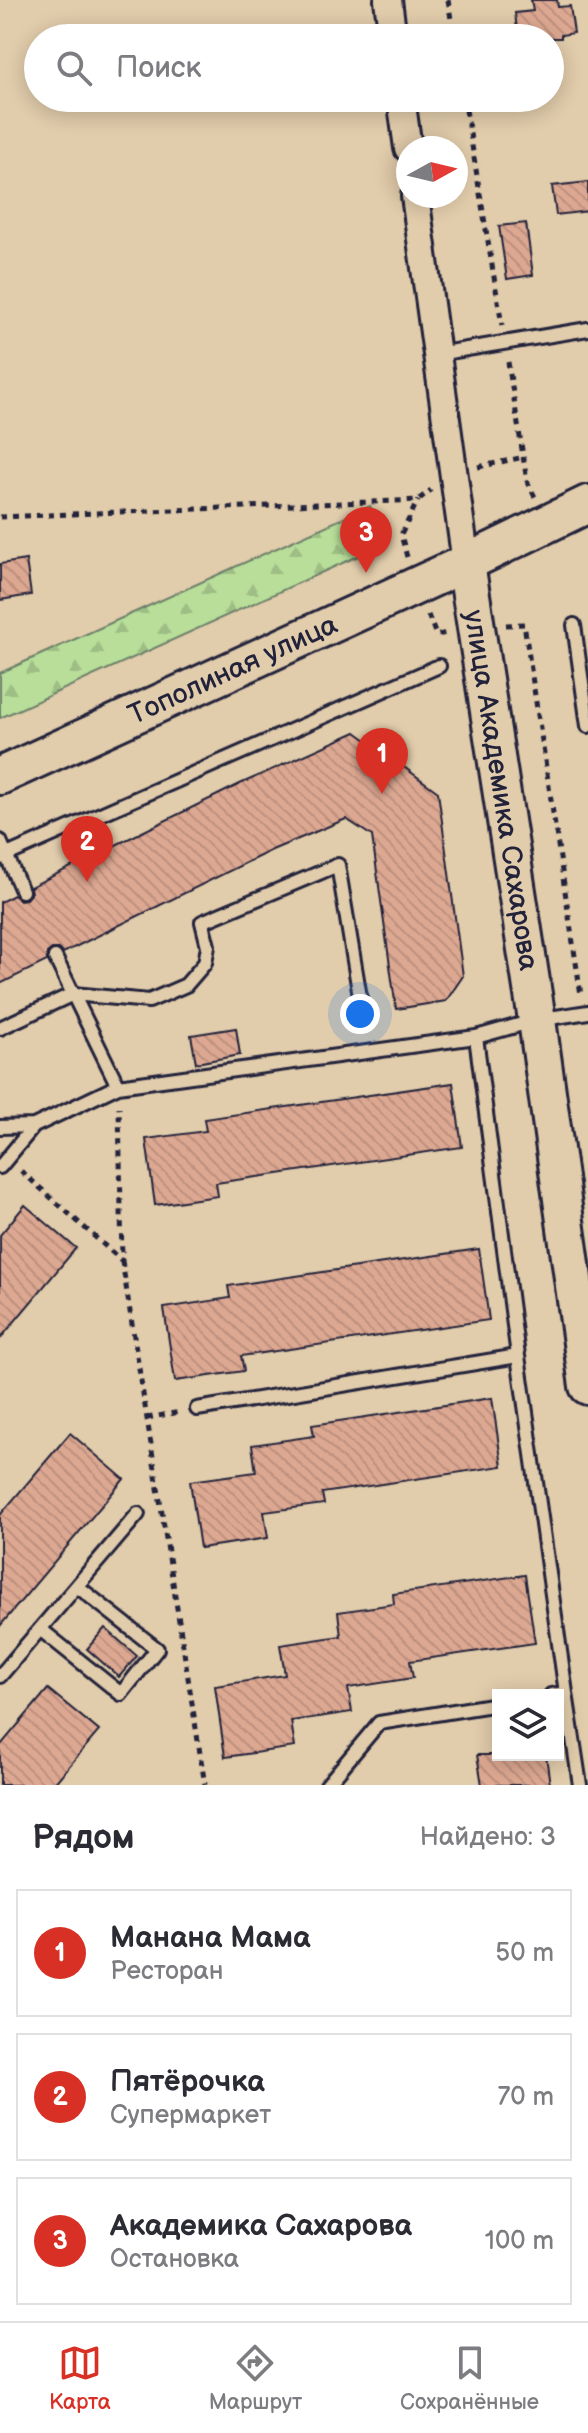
<!DOCTYPE html>
<html lang="ru">
<meta charset="utf-8">
<style>
body{margin:0;font-family:"Balsamiq Sans",sans-serif;background:#f2f2f3;color:#2b2b33}
.controls{position:absolute;right:24px;bottom:24px;display:grid;overflow:hidden;border-radius:0px;box-shadow:0 4px 20px #0003}
.controls button{width:72px;height:72px;display:grid;place-items:center;padding:0;border:0;border-bottom:2px solid #e1e1e2;background:#fff;color:#2b2b33;font:40px sans-serif}
.compass{position:absolute;left:396px;top:136px;width:72px;height:72px;border-radius:50%;background:#fff;box-shadow:0 4px 20px #0003;rotate:82deg}
.you{position:absolute;left:360px;top:1014px;width:28px;height:28px;margin:-20px;border:6px solid #fff;border-radius:50%;background:#1a73e8;box-shadow:0 0 0 12px #1a73e833}
.badge{display:grid;place-items:center;width:52px;height:52px;border-radius:50%;background:#d93025;color:#fff;font-size:26px;font-weight:700}
.pin{position:absolute;translate:-50% -66px;filter:drop-shadow(0 2px 4px #0008)}
.pin::after{content:'';position:absolute;top:42px;width:28px;height:24px;background:inherit;clip-path:polygon(0 0,100% 0,50% 100%)}
.list{margin:0;padding:0;list-style:none}
h2{display:flex;justify-content:space-between;align-items:center;height:104px;margin:0;padding:0 32px;font-size:34px}
h2 small{font-size:26px;font-weight:400;color:#7c7c81}
.list li{display:grid;grid-template-columns:52px 1fr auto;gap:24px;align-items:center;box-sizing:border-box;height:128px;margin:0 16px 16px;padding:0 16px;border:2px solid #e1e1e2;border-radius:0px}
.list b{display:block;font-size:30px;white-space:nowrap}
.list p{margin:0;font-size:26px;white-space:nowrap;color:#7c7c81}
.list em{font-size:26px;font-style:normal;color:#7c7c81}
.icon{flex:none;width:44px;height:44px;fill:none;stroke:currentColor;stroke-width:2;stroke-linecap:round;stroke-linejoin:round}
.map{position:relative;flex:none;width:588px;height:1785px;overflow:hidden}
.search{position:absolute;background:#fff;box-shadow:0 4px 20px #0003;left:24px;right:24px;top:24px;height:88px;display:flex;align-items:center;gap:20px;box-sizing:border-box;padding:0 28px;border-radius:44px;color:#7c7c81;font-size:30px}
.sheet{height:536px;background:#fff}
nav{display:flex;justify-content:space-around;align-items:center;box-sizing:border-box;height:112px;border-top:2px solid #e1e1e2;background:#fff;font-size:22px;color:#7c7c81}
nav a{display:grid;justify-items:center;gap:4px}
nav .on{color:#d93025}
.map>svg:first-child{display:block}
.forest{fill:url(#forest-firs);stroke:#6d806a;stroke-width:2}
.building{fill:url(#building-back-hatch);stroke:#22223b;stroke-width:2}
.lines{fill:none;stroke-linecap:round;stroke-linejoin:round}
.lane-casing{stroke:#22223b;stroke-width:18}
.street-casing{stroke:#22223b;stroke-width:32}
.secondary-casing{stroke:#22223b;stroke-width:42}
.path{stroke:#22223b;stroke-width:5;stroke-dasharray:6 6;stroke-linecap:butt}
.lane{stroke:#e1ccab;stroke-width:12}
.street{stroke:#e1ccab;stroke-width:26}
.secondary{stroke:#e1ccab;stroke-width:36}
.labels{text-anchor:middle;dominant-baseline:central;stroke-width:6;stroke-linejoin:round;paint-order:stroke}
.street-label{font-size:28px;fill:#22223b;stroke:#e1ccab}
</style>
<div class="map">
<svg width="588" height="1785" viewBox="0 0 588 1785">
<defs>
<pattern id="forest-firs" width="22" height="20" patternUnits="userSpaceOnUse" patternTransform="scale(2)"><rect width="22" height="20" fill="#b8de99"/><path d="M5 1l3.5 6h-7zM16 11l3.5 6h-7z" fill="#9ebe85"/></pattern>
<pattern id="building-back-hatch" width="6" height="6" patternUnits="userSpaceOnUse" patternTransform="scale(2)"><rect width="6" height="6" fill="#dda891"/><path d="M-1 5l2 2M0 0l6 6M5-1l2 2" fill="none" stroke="#bd907e"/></pattern>
</defs>
<rect width="100%" height="100%" fill="#e1ccab"/>
<filter id="ink" filterUnits="userSpaceOnUse"><feTurbulence type="fractalNoise" baseFrequency=".0125" numOctaves="2"/><feDisplacementMap in="SourceGraphic" scale="16" xChannelSelector="R" yChannelSelector="G"/><feConvolveMatrix kernelMatrix="1 2 1 2 8 2 1 2 1" color-interpolation-filters="sRGB"/></filter>
<g filter="url(#ink)">
<path class="forest" d="M370 506 387 543 0 718V673Z"/>
<path class="building" d="M531 0H557L558 7 570 6 574 33 561 35V38H518L515 13 533 11Z
M588 182V211L556 215 552 186Z
M526 223 533 275 507 279 499 226Z
M26 560 31 595 0 600V564Z
M356 732 438 792 463 976 446 1001 396 1009 372 836 346 819 272 850 63 953 59 949H52L47 953V961L0 984V902L14 895 20 900 26 899 31 893 30 887 240 784Z
M236 1028 240 1055 196 1063 191 1035Z
M453 1083 462 1147 216 1183 218 1196 155 1205 146 1139 206 1131 204 1119Z
M25 1205 76 1248 0 1339V1235Z
M479 1249 489 1320 241 1356 244 1371 175 1381 164 1308 230 1298 228 1286Z
M492 1398 502 1466 322 1493 324 1504 264 1512 268 1538 200 1548 190 1481 256 1472 252 1445 314 1436 312 1425Z
M70 1433 124 1479 0 1626V1515Z
M525 1575 535 1643 410 1661 413 1678 348 1688 352 1712 291 1721 295 1747 225 1757 215 1686 285 1675 280 1645 341 1636 338 1612 394 1604 393 1594Z
M105 1628 137 1656 119 1677 87 1649Z
M48 1689 99 1731 53 1785H0V1746Z
M477 1755H546L550 1785H482Z"/>
<g class="lines">
<g class="lane-casing">
<path id="lane" d="M437 354 588 329
M574 625 588 726
M0 841 22 891
M0 858 439 666
M55 957 118 1086
M0 1028 73 994 149 1001 186 985 205 963 208 946 202 922 338 865 360 997
M476 1037 537 1020 588 1012
M0 1127 34 1126
M0 1167 34 1126 118 1086 476 1037 518 1356 566 1693
M197 1409 518 1356
M40 1629 121 1694 157 1649 77 1586
M0 1676 138 1514
M551 1695 566 1693 580 1785
M327 1785 379 1723 498 1704"/>
</g>
<g class="street-casing">
<path id="street" d="M388 0 393 38
M401 98 408 148
M415 196 466 563"/>
</g>
<g class="secondary-casing">
<g id="secondary">
<path id="s1" d="M466 563 537 1020 588 1386"/>
<path id="s2" d="M0 776 466 563 588 504"/>
</g>
</g>
<path class="path" d="M448 0 454 38
M464 98 502 325
M508 362 527 481 535 497
M478 467 524 457
M0 517 418 500 431 490
M407 557 401 535 418 500
M428 615 436 635 448 633
M506 625 524 624 581 995
M21 1171 122 1261 119 1107
M122 1261 205 1785
M147 1418 180 1412"/>
<use href="#lane" class="lane"/>
<use href="#street" class="street"/>
<use href="#secondary" class="secondary"/>
</g>
</g>
<g class="labels">
<g class="street-label">
<text stroke="none"><textPath href="#s2" startOffset="256">Тополиная улица</textPath></text>
<text stroke="none"><textPath href="#s1" startOffset="230">улица Академика Сахарова</textPath></text>
</g>
</g>
</svg>
<div class="controls">
<button><svg class="icon" aria-label="layers" viewBox="0 0 24 24"><path d="M12 4l9 5-9 5-9-5zM3 14l9 5 9-5"/></svg></button>
</div>
<svg class="compass" viewBox="-18 -18 36 36"><path d="M0-13l5 13h-10z" fill="#e53935"/><path d="M0 13l5-13h-10z" fill="#7c7c81"/></svg>
<div class="you"></div>
<div class="pin badge" style="left:382px;top:794px">1</div>
<div class="pin badge" style="left:87px;top:882px">2</div>
<div class="pin badge" style="left:366px;top:573px">3</div>
<div class="search"><svg class="icon" aria-label="search" viewBox="0 0 24 24"><circle cx="10" cy="10" r="6"/><path d="M15 15l6 6"/></svg>Поиск</div>
</div>
<section class="sheet">
<h2>Рядом<small>Найдено: 3</small></h2>
<ul class="list">
<li><span class="badge">1</span><div><b>Манана Мама</b><p>Ресторан</p></div><em>50 m</em></li>
<li><span class="badge">2</span><div><b>Пятёрочка</b><p>Супермаркет</p></div><em>70 m</em></li>
<li><span class="badge">3</span><div><b>Академика Сахарова</b><p>Остановка</p></div><em>100 m</em></li>
</ul>
</section>
<nav>
<a class="on"><svg class="icon" aria-label="map" viewBox="0 0 24 24"><path d="M3 6l6-2 6 2 6-2v14l-6 2-6-2-6 2zM9 4v14M15 6v14"/></svg>Карта</a>
<a><svg class="icon" aria-label="directions" viewBox="0 0 24 24"><path d="M12 3l9 9-9 9-9-9zM9 14v-3h6M13 9l2 2-2 2"/></svg>Маршрут</a>
<a><svg class="icon" aria-label="saved" viewBox="0 0 24 24"><path d="M7 4h10v16l-5-4-5 4z"/></svg>Сохранённые</a>
</nav>
